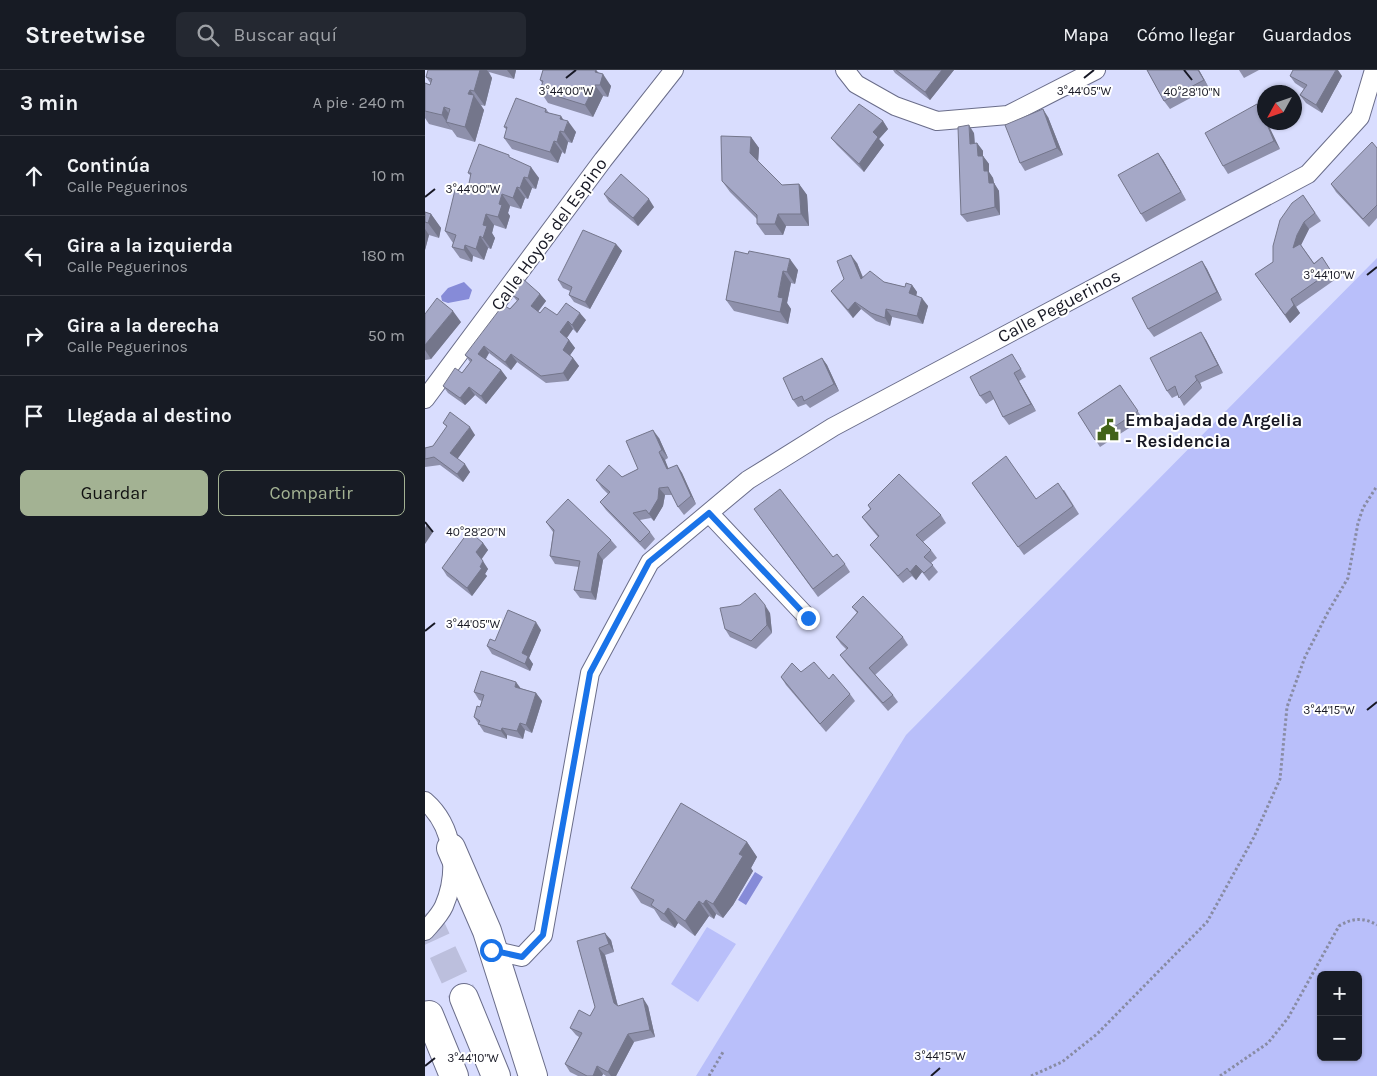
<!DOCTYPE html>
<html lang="es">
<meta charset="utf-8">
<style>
body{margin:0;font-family:Karla,sans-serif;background:#242831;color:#f1f3f6}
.controls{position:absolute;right:15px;bottom:15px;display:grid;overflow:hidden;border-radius:8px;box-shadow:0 1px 4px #0004}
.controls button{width:45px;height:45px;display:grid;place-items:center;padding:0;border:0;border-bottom:1px solid #363941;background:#171b24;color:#f1f3f6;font:25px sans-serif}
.compass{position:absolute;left:832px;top:15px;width:45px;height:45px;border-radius:50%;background:#171b24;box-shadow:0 1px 4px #0004;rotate:230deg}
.stop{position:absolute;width:15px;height:15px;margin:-11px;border:4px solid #1a73e8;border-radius:50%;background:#fff}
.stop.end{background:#1a73e8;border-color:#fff;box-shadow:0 1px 5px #0008}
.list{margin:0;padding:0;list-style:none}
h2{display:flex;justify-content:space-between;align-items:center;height:65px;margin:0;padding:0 20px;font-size:21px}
h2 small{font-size:16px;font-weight:400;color:#9ea1a6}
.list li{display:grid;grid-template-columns:32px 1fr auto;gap:15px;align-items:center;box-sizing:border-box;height:80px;padding:0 20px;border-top:1px solid #363941}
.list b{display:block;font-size:19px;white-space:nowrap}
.list p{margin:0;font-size:16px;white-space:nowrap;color:#9ea1a6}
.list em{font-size:16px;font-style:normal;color:#9ea1a6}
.actions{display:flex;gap:10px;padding:15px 20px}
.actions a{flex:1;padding:11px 0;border:1px solid #a3b293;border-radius:8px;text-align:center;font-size:18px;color:#a3b293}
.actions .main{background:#a3b293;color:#111}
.icon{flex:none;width:28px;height:28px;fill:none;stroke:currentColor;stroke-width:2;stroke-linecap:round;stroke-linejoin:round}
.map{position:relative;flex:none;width:952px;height:1006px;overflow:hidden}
header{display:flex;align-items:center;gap:30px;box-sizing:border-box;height:70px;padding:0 25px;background:#171b24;border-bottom:1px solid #363941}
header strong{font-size:24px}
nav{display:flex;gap:28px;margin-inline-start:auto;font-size:18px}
.search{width:350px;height:45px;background:#242831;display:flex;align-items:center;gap:12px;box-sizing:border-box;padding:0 18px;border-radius:8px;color:#9ea1a6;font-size:19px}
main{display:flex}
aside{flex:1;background:#171b24}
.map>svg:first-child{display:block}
.green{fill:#b9bffa;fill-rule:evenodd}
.water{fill:#868bd8}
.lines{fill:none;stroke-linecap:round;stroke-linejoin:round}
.highway-tunnel{stroke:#bcbfdd;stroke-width:28;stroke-dasharray:28 14;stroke-linecap:butt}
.street-casing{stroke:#6a6d8a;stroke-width:20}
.highway-casing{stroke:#6a6d8a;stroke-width:30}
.path{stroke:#888ba3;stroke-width:3;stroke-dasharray:2.5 2.5;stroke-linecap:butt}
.street{stroke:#fff;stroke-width:18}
.highway{stroke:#fff;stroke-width:28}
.wall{fill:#8e90ab}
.shaded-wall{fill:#74768b}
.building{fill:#a5a8c7;stroke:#74768b}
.route{stroke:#1a73e8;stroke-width:6}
.ticks{fill:none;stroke:#171824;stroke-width:2}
.labels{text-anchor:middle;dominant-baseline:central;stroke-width:4;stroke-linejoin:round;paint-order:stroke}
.street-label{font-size:18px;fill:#171824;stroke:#fff}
.poi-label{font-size:18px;font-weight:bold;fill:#171824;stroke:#fff;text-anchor:start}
.ticks-label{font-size:12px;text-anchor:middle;fill:#171824;stroke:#fff;stroke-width:4;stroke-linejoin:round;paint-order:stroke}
</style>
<header>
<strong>Streetwise</strong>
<div class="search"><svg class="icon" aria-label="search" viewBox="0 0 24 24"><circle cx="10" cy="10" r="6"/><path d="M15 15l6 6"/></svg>Buscar aquí</div>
<nav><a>Mapa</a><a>Cómo llegar</a><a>Guardados</a></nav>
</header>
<main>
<aside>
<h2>3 min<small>A pie · 240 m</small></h2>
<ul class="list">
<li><svg class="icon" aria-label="ahead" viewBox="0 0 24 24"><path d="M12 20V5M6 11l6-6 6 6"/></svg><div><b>Continúa</b><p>Calle Peguerinos</p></div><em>10 m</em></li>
<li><svg class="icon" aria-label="left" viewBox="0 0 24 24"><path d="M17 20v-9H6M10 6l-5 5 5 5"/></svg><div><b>Gira a la izquierda</b><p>Calle Peguerinos</p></div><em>180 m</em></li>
<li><svg class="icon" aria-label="right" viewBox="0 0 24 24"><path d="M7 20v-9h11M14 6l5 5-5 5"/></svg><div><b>Gira a la derecha</b><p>Calle Peguerinos</p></div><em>50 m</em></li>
<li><svg class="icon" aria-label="arrive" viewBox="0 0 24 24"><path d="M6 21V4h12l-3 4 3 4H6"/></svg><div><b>Llegada al destino</b></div></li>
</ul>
<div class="actions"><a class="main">Guardar</a><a>Compartir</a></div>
</aside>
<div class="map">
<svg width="952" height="1006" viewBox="0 0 952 1006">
<rect width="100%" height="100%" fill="#d9ddfe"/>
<path class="green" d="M952 188V1006H271L481 665ZM896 905H933V987H896Z
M282 857 311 874 273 932 246 914Z"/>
<path class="water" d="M39 212 47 220 44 229 23 233 17 231 16 226 23 218Z
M330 802 338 807 321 835 313 830Z"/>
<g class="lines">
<path class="highway-tunnel" d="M0 844 39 928"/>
<g class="street-casing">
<path id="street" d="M420 0 431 14 470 36 512 51 583 45 671 0
M0 329 178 90 249 0
M284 443 383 548
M0 731C29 756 34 801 19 836 15 845 7 853 0 861
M67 880 97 887 118 865 165 603 225 492 323 410 408 357 883 104 935 47 949 0"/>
</g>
<g class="highway-casing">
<path id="highway" d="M26 778 62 861 108 1006
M39 928 71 1006
M4 945 29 1006"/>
</g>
<path class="path" d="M284 1006 298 982
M606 1006 637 992 672 964 782 852 829 767 855 709 862 637 880 587 903 542 923 508 933 453 938 438 952 416
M795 1006 843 973 863 948 914 856C927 848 939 847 952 855"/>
<use href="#street" class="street"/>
<use href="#highway" class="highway"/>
</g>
<path class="wall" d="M3 0H91L89 9 64 2 67 8 60 36 56 35 59 40 50 72 32 67 27 60 4 54 0 48V15H5L6 14 1 7Z
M118 0H171L186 16 183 27 178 26 168 47 123 33 115 21 117 13 115 10Z
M468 0H529L505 30 470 3Z
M722 0H774L784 18 745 39 739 31Z
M814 0H834L819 8Z
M865 6H917L897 43 881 33 875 25 879 19 870 13Z
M832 34 840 46V52L855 79 803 104 798 96Z
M121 39 124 43 138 50 151 62 147 73 143 72 140 84 137 82 133 93 87 79 79 68 82 60 79 57Z
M623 47 638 85 600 101 595 93Z
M458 51 463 59 454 69 459 75 439 102 412 75 406 68Z
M549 63 550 74 552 73 558 81V86L564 94V102L568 108 569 113 574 121 575 145 542 152 536 145Z
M326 67 334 78 333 91 357 115 374 114 382 125 384 156H361L358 165H340L332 154V149L305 122 297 111Z
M952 78V148L944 157 911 122 906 114Z
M88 89 114 108 111 119 107 118 103 129 100 128 96 139 85 136 83 143 85 146 81 159 69 155 67 163 70 168 66 179 63 178 59 190 48 186 47 192 35 188 27 177 28 173 20 161 42 124 46 106 43 103Z
M738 90 761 130 721 152 716 144Z
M179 124 229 137 213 156 184 132Z
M878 125 896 151 884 159 876 175 889 193 897 187 911 209 871 237 875 243 865 253 830 204 848 192Z
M0 142 6 144 16 158 14 168 4 165 0 180Z
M191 174 197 181 165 239 149 232 144 225 145 221 138 218 133 210Z
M310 181 373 200 370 214 366 213 362 233 366 239 363 254 309 241 301 230Z
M777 191 782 199 797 230 729 267 723 259Z
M432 193 438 207 480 217 487 215 492 222 491 226 503 236 498 254 467 247 465 256 451 251 436 239 428 248 412 229 406 221 419 209Z
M115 224 121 231 113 242 115 243 161 250 152 263 148 259 142 268 144 270 150 278 145 285 148 288 154 296 143 311 121 313 92 292 86 300 64 283 61 289 76 300 82 308 61 334 50 325 40 335 23 323 18 316 37 303 45 292 40 285 92 231 87 225Z
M0 244 36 252 6 289 0 290Z
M781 270 798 303 775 313 777 318 759 336 753 325 747 328 742 321Z
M397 288 402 295 414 321 385 338 381 334 373 337 368 330Z
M592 292 601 307 594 311 611 341 584 355 578 347 569 329 561 334 555 326Z
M695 315 718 349 675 377 653 343Z
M18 353 50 365 32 388 45 402 38 412 15 395 0 397V378L8 376 22 357Z
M234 368 243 388 240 390 243 399 252 395 257 403 271 434 259 445 253 437 247 425H240L238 436 229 451 226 448 215 450 225 462 230 469 220 480 181 440 175 432 183 424 177 418 171 410 197 407 213 399Z
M547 413 611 429 639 420 654 444 599 485Z
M443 435 516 445 521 453 498 472 506 480 512 488 506 493 513 502 504 511 497 502 491 510 487 506 478 513 451 482 445 475 453 467 443 455 437 447 445 439Z
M329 439 420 494 425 502 393 527Z
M121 452 186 470 192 477 178 490 171 530 155 528 149 520 154 497 130 494 125 486 128 462Z
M58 473 63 480 56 489 63 499 60 504 62 506 47 526 22 506 17 498Z
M427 537 478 567 483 575 450 605 468 625 473 632 463 641 421 593 415 585 422 580 416 574 411 567 432 543Z
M345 543 347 563 331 579 305 567 300 559Z
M116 560 104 588 108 594 105 601 67 584 62 576 70 571Z
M376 602 404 609 425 624 430 631 401 662 361 615 356 607Z
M95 618 111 623 117 631 107 663 100 660 98 669 82 665V669L59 662 49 647 55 637 57 631 54 630 49 622Z
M322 772 332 787 326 798 328 801 308 835 298 848 291 844 289 849 284 846 270 866 253 853 250 858 236 850 229 839 216 833 206 818Z
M186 870 189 882 180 885 193 936H223L230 967 209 972 191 1006H181L178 1004 177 1006H153L145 1002 140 994 154 967 151 965 145 958 165 946 170 937 152 871Z"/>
<path class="shaded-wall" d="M55 0H62L67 8 60 36 49 21Z
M82 0H91L89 9Z
M171 0 177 8 178 4 186 16 183 27 175 15 170 2Z
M517 0H529L505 30 500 22Z
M773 0H774L784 18 779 10Z
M911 0H913L917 6 897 43 891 35Z
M170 15 178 26 168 47 160 35Z
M45 20 59 40 50 72 40 57 43 24Z
M832 34 840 46V50Z
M19 37 30 52H21L27 60 17 45Z
M618 39 623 47 638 85 632 78Z
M136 46 142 55 143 51 151 62 147 73 139 62 135 49Z
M458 51 463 59 454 69 459 75 439 102 434 94 448 62Z
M841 52H842L855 79 849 71Z
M544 55 549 63 550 82 545 74Z
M135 61 143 72 140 84 132 72Z
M326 67 334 78 333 94 325 83Z
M129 71 137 82 133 93 125 82Z
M552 73 558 81V94L553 86Z
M733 83 738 90 761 130 756 122Z
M558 86 564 94V102L568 108 569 113 574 121 575 145 570 137 564 113 559 101Z
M106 97 114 108 111 119 103 108Z
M99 107 107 118 103 129 95 118Z
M374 114 382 125 384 156 376 144Z
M92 117 100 128 96 139 88 128Z
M77 124 85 136 83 143 85 146 81 159 73 147 74 134Z
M224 129 229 137 213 156 208 148Z
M6 144 16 158 14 168 3 153Z
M61 144 69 155 67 163 70 168 66 179 58 168V155Z
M353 144 361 156 358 165 350 154Z
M879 152 884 159 876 175 868 178 872 165Z
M0 159 4 165 0 180Z
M55 166 63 178 59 190 51 179Z
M191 174 197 181 165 239 160 232Z
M40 175 48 186 47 192 39 180Z
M426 185 432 193 441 216 436 209Z
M365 189 373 200 370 214 362 202Z
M777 191 782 199 797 230 792 222Z
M358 201 366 213 362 233 366 239 363 254 355 242 353 227Z
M487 215 492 222 490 231 484 223Z
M115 224 121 231 111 244 106 236Z
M497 228 503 236 498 254 492 246Z
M866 229 875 243 865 253 860 245Z
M430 232 436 239 428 248 423 240Z
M461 239 467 247 465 256 460 248Z
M28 241 36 252 6 289 0 280V275Z
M155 243 161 250 152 263 147 255Z
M143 251 148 259 140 270 135 262Z
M776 262 781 270 798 303 793 295Z
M144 270 150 278 143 288 138 280Z
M59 276 64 283 59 291 53 284Z
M86 284 92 292 86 300 80 292Z
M148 288 154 296 143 311 138 303Z
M397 288 402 295 414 321 409 314Z
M76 300 82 308 61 334 56 326Z
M589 303 594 311 611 341 606 334Z
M770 306 775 313 777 318 772 310Z
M44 317 50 325 40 335 35 328Z
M45 357 50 365 31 391 25 383Z
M228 360 234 368 243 388 237 380Z
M234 382 240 390 247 407 242 399Z
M40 394 45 402 38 412 32 404Z
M252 395 257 403 271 434 266 426Z
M234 418 240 425 238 436 229 451 224 444Z
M2 454 8 462 0 474V458Z
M58 473 63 480 56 490 51 482Z
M173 483 178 490 171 530 166 522Z
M58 491 63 499 60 504 62 506 47 526 42 518Z
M491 495 497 502 491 510 485 502Z
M340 535 345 543 347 563 342 555Z
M111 552 116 560 104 588 108 594 105 601 100 594 97 583Z
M91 612 97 620 90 617Z
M111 623 117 631 107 663 101 655Z
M95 653 100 660 98 669 92 661Z
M77 658 82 665V669L76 661Z
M322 772 332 787 326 798 328 801 308 835 298 848 288 834 314 784Z
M281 830 291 844 289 849 278 834Z
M274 831 284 846 270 866 260 851Z
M243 838 253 853 250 858 239 844Z
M180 863 186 870 189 882 184 874Z
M174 878 180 885 194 941 189 933Z
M218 928 223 936 230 967 225 960Z
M203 964 209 972 191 1006H186L183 1002Z
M172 996 178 1004 177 1006H168Z"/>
<path class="building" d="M3 0H55L49 21 45 20 43 24 49 25 40 57 21 52 25 39 19 37 17 45 0 41V13L5 15 7 9 1 7Z
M118 0H171L170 2 178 4 175 15H170L160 35 115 21 118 11 115 10Z
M471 0H517L500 22Z
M722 0H773L779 10 739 31Z
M868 0H911L891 35 875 25 882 15 865 6Z
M91 28 121 39 120 42 136 46 135 49 143 51 139 62 135 61 132 72 129 71 125 82 79 68 82 57H79Z
M434 34 458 51 448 62 453 67 434 94 406 68Z
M832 34 840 50V52H841L849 71 798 96 780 63Z
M618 39 632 78 595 93 580 55Z
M544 55 545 74 552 73 553 86H558L559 101H563L564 113H569L570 137 536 145 533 57Z
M296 66 326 67 325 83 357 115 374 114 376 144H353L350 154H332V145L297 111Z
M947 72 952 78V135L938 149 906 114Z
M54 74 84 85V87L106 97 103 108 99 107 95 118 92 117 88 128 77 124 74 134 77 135 73 147 61 144 58 155 62 156 58 168 55 166 51 179 40 175 39 180 27 177 31 165 20 161 30 120 42 124 46 103H43Z
M733 83 756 122 716 144 693 105Z
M196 104 224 129 208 148 179 124Z
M878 125 890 143 879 152 872 165 868 178 875 174 889 194 897 187 906 201 866 229 869 235 860 245 830 204 848 192V176L855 150 867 133Z
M0 142 6 144 3 153 0 152Z
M158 160 191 174 160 232 144 225 147 217 133 210Z
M310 181 323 184 324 181 365 189 362 202 358 201 353 227 358 228 355 242 301 230Z
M426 185 436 209 445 201 459 212 480 217 481 213 487 215 484 223 497 228 492 246 461 239 460 248 446 243 430 232 423 240 406 221 419 209 412 191Z
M777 191 792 222 723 259 707 228Z
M98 209 115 224 106 236 115 243 120 237 132 245 141 233 155 243 147 255 143 251 135 262 144 270 138 280 148 288 138 303 116 306 86 284 80 292 59 276 53 284 76 300 56 326 44 317 35 328 18 316 30 298 37 303 47 290 40 285 78 235 85 239 94 229 87 225Z
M12 228 28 241 0 275V244Z
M776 262 793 295 770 306 772 310 754 328 750 316 742 321 725 288Z
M587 284 596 299 589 303 606 334 578 347 565 321 555 326 545 307Z
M397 288 409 314 379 331 377 326 368 330 358 308Z
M695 315 713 341 670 370 653 343Z
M25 342 45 357 25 383 40 394 32 404 9 387 0 389V378L8 376 22 356 18 353Z
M228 360 237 380 234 382 242 399 252 395 266 426 253 437 243 417 234 418 233 429 224 444 221 440 208 443 225 462 215 472 175 432 185 422 171 410 184 395 197 407 213 399 201 371Z
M581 386 611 429 633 413 648 436 593 477 547 413Z
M474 404 516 445 491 465 506 480 499 487 508 495 499 503 491 495 485 502 482 498 473 506 445 475 454 466 437 447 446 439 443 435Z
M355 419 408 487 412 484 420 494 388 519 329 439Z
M143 429 186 470 173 483 166 522 149 520 155 491 125 486 129 460 121 452Z
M44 461 58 473 51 482 58 491 55 497 57 498 42 518 17 498Z
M330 523 340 535 342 555 326 571 300 559 295 538 315 535Z
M438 526 478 567 444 598 468 625 458 633 415 585 423 578 411 567 433 542 427 537Z
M83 540 111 552 97 583 103 586 100 594 62 576 65 569 70 571Z
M389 592 404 609 408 604 425 624 395 654 356 607 367 593 376 602Z
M56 601 91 612 90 617 111 623 101 655 95 653 92 661 77 658 76 661 53 654 55 651 49 647 52 636 55 637 59 625 49 622Z
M256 733 322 772 314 784 318 786 297 820 288 834 281 830 278 834 274 831 260 851 243 838 239 844 226 835 229 830 206 818Z
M180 863 184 874 174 878 189 933 193 936 218 928 225 960 203 964 183 1002 172 996 168 1006H162L140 994 157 963 145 958 154 940 165 946 170 937 152 871Z"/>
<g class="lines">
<path class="route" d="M66 880 97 887 118 865 165 603 224 492 284 443 383 548"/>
</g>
<path class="ticks" d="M759 0 767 10M141 8 151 0M659 8 669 0M0 127 10 119M942 205 952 197M0 452 8 462M0 561 10 553M942 640 952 632M0 996 10 988M506 1006 515 998"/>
<defs>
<g id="civic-bare" transform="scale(1.725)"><path d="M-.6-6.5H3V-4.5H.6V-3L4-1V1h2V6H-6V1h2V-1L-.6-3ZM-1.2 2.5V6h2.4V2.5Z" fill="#436319" stroke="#fff" stroke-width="2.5" paint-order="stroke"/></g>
</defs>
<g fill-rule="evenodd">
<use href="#civic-bare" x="683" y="360"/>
</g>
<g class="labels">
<g class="street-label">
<text transform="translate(124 164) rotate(-54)">Calle Hoyos del Espino</text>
<text transform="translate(634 236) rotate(-28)">Calle Peguerinos</text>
</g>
<g class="poi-label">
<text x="700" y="350">Embajada de Argelia<tspan x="700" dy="21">- Residencia</tspan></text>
</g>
</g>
<g class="ticks-label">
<text x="141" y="25">3°44'00"W</text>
<text x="659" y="25">3°44'05"W</text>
<text x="767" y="26">40°28'10"N</text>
<text x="48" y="123">3°44'00"W</text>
<text x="904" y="209">3°44'10"W</text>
<text x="51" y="466">40°28'20"N</text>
<text x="48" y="558">3°44'05"W</text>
<text x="904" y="644">3°44'15"W</text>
<text x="515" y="990">3°44'15"W</text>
<text x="48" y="992">3°44'10"W</text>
</g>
</svg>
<div class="controls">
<button>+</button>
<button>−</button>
</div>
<svg class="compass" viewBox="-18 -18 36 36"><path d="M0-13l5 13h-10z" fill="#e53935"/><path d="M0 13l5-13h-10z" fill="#9ea1a6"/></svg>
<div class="stop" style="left:66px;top:880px"></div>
<div class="stop end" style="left:383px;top:548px"></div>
</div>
</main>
